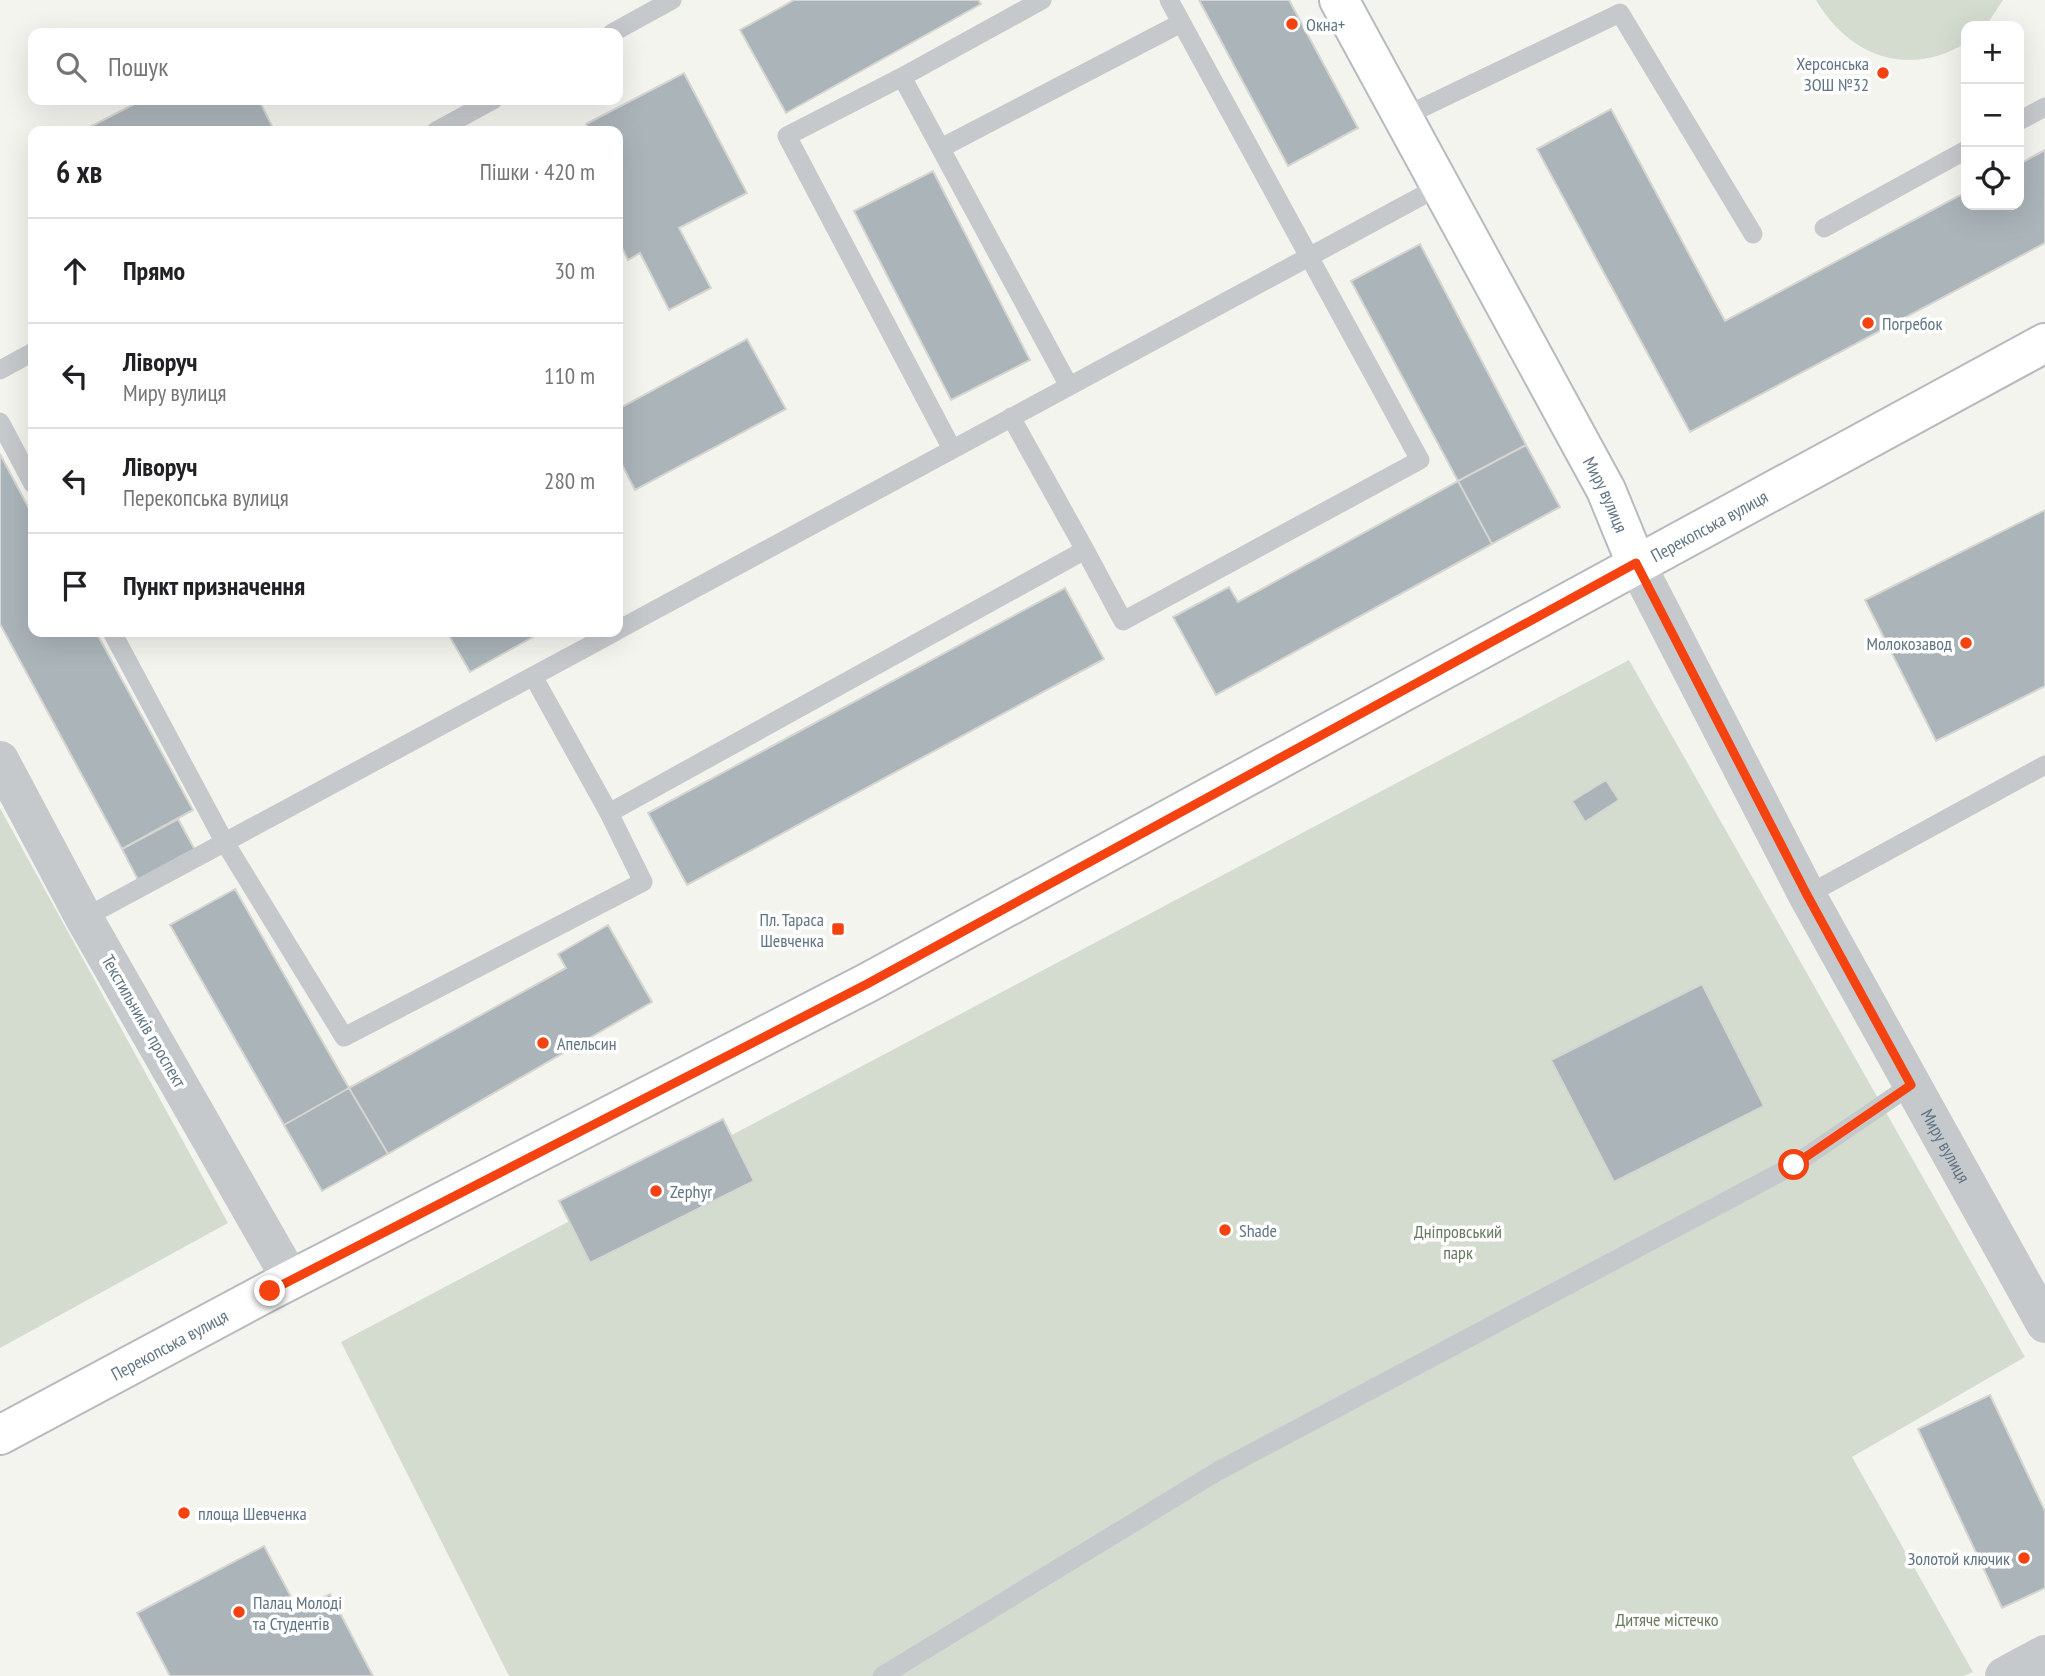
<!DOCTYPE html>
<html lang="uk">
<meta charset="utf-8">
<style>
body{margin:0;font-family:"PT Sans Narrow",sans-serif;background:#f6f6f6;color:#202124}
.controls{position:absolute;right:21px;top:21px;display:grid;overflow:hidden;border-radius:14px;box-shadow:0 7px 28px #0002}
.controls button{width:63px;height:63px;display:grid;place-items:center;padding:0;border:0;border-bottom:2px solid #e0e0e0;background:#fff;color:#202124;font:35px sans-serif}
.stop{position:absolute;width:21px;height:21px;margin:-16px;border:5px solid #f44210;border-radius:50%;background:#fff}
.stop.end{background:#f44210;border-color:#fff;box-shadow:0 2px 7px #0008}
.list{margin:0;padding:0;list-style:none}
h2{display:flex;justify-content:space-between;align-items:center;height:91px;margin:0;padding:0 28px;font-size:30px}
h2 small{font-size:23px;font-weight:400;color:#757577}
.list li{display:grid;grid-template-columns:46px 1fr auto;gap:21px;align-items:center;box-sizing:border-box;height:105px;padding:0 28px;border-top:2px solid #e0e0e0}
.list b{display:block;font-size:26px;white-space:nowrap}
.list p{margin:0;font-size:23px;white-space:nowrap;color:#757577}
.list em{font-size:23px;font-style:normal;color:#757577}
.icon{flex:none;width:38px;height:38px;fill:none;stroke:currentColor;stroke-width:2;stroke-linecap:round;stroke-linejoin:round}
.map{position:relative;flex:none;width:2045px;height:1676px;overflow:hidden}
.search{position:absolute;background:#fff;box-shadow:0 7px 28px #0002;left:28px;top:28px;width:595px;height:77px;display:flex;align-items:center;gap:18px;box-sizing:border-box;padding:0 24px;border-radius:14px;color:#757577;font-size:26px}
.panel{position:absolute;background:#fff;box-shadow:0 7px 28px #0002;left:28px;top:126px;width:595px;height:511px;border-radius:14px}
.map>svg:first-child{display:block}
.green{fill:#d4dcd0}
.building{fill:#abb4b9;stroke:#d5d5d2;stroke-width:2}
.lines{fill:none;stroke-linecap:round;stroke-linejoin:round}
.secondary-casing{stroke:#b5bbbf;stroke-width:42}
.primary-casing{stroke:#b6babe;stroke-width:42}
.lane{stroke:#c6c9cc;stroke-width:19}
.street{stroke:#c6c9cc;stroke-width:38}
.secondary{stroke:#fff;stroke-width:38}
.primary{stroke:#fff;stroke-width:38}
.route{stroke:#f44210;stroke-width:9}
.poi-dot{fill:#f44210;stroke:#fff;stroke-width:2.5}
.labels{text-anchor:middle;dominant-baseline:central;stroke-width:7;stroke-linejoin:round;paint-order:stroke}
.poi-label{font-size:18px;fill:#607484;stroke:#fff;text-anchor:start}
.street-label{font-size:18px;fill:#607484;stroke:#fff}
.park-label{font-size:18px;fill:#657a5f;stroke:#fff}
</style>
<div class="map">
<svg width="2045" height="1676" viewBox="0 0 2045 1676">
<rect width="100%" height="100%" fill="#f4f4ef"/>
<path class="green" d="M1816 0H2003L1986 26H1966V43C1908 78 1850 57 1816 0Z
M1629 660 2025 1357 1852 1457 1973 1672 1964 1676H509L341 1342Z
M0 808 228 1223 0 1348Z"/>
<path class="building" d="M794 0H978L981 4 786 113 740 30Z
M1199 0H1289L1358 128 1288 166Z
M684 73 747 193 679 228 711 288 669 310 640 253 628 260 618 240V131H590L586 124Z
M142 100H259L273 128 267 131H82Z
M1611 109 1725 321 1966 192V205H2019V164L2045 150V243L1690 432 1537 149Z
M933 171 1030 360 951 400 854 211Z
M1420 244 1526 445 1458 481 1351 281Z
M747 339 786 409 635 490 618 457V409Z
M1526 445 1560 507 1492 544 1458 481Z
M0 454 33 516V632H96L193 810 122 849 0 624Z
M1458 481 1492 544 1216 695 1173 617 1229 587 1238 602Z
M2045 510V686L1936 741 1865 600Z
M1065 588 1104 659 687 885 648 813Z
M447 632H542L470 672Z
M1606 780 1619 800 1585 822 1572 801Z
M178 819 195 850 138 880 122 849Z
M235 889 349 1088 284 1125 170 925Z
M608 925 652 1002 388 1154 349 1088 566 968 558 954Z
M1702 984 1764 1106 1614 1182 1551 1060Z
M349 1088 388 1154 322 1191 284 1125Z
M723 1119 754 1181 590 1263 559 1201Z
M1990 1395 2045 1511V1588L2002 1608 1918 1429Z
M264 1546 298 1610 330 1594 373 1676H170L137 1613Z"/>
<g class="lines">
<g class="secondary-casing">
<g id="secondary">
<path id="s2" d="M1339 0 1606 490 1636 563"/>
</g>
</g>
<g class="primary-casing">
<g id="primary">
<path id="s3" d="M0 1435 269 1291 867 983 2045 343"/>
</g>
</g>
<path class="lane" d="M1042 0 902 77 1069 386
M612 33 672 0
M902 77 787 136 952 449
M1403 117 1620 13 1753 234
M2019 121 2045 107
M436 131 493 100
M941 148 1181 23
M1824 228 1966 150
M0 370 33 352
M1011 417 1085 550
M0 422 33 484
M618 630 1442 185
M112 632 224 841 344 1037 643 882 609 813 1085 550 1123 621 1420 460 1169 0
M533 676 609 813
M1807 895 2045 765
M84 918 615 632
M882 1676 1218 1471 1794 1165 1911 1085"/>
<g class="street">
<path id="s1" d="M1636 563 1807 895 2045 1324"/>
<path d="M0 760 84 918 291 1280"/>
<path d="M2004 1676 2045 1654"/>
</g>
<use href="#secondary" class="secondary"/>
<use href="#primary" class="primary"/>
</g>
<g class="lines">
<path class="route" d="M270 1291 867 984 1636 563 1807 895 1911 1085 1794 1165"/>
</g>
<g class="poi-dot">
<circle cx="1292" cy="24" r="7"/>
<circle cx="1883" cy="73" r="7"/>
<circle cx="1868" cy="323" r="7"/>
<circle cx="1966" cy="643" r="7"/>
<rect x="831" y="922" width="14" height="14" rx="3.5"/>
<circle cx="543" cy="1043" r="7"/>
<circle cx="656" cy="1191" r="7"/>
<circle cx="1225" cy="1230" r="7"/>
<circle cx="184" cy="1513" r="7"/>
<circle cx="2024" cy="1558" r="7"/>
<circle cx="239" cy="1612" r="7"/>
</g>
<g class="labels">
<g class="poi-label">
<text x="1306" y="24">Окна+</text>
<text x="1869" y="63" text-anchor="end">Херсонська<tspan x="1869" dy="21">ЗОШ №32</tspan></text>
<text x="1882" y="323">Погребок</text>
<text x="1952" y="643" text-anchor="end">Молокозавод</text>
<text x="824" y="919" text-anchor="end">Пл. Тараса<tspan x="824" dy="21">Шевченка</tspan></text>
<text x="557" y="1043">Апельсин</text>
<text x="670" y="1191">Zephyr</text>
<text x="1239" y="1230">Shade</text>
<text x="198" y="1513">площа Шевченка</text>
<text x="2010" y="1558" text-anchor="end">Золотой ключик</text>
<text x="253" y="1602">Палац Молоді<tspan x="253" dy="21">та Студентів</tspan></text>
</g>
<g class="street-label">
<text stroke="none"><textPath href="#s2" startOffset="562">Миру вулиця</textPath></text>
<text stroke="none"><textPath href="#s3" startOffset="1936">Перекопська вулиця</textPath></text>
<text transform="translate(144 1021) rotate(60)">Текстильників проспект</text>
<text stroke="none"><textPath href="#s1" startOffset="660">Миру вулиця</textPath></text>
<text stroke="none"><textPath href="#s3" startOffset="192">Перекопська вулиця</textPath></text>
</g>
<g class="park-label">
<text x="1458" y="1231">Дніпровський<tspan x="1458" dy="21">парк</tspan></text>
<text x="1667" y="1619">Дитяче містечко</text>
</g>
</g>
</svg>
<div class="controls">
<button>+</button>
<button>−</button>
<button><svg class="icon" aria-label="locate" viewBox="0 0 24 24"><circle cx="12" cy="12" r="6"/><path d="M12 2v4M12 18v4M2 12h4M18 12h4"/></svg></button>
</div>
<div class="stop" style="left:1794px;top:1165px"></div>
<div class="stop end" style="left:270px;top:1291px"></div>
<div class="search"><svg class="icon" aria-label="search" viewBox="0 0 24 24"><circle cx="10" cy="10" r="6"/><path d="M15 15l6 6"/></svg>Пошук</div>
<section class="panel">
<h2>6 хв<small>Пішки · 420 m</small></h2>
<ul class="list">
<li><svg class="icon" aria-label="ahead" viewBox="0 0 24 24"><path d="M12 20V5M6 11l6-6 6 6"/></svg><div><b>Прямо</b></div><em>30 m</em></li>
<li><svg class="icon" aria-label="left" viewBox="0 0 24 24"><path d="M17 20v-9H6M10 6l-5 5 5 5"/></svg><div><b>Ліворуч</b><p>Миру вулиця</p></div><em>110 m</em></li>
<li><svg class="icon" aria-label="left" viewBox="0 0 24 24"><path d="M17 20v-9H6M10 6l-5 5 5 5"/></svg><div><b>Ліворуч</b><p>Перекопська вулиця</p></div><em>280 m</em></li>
<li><svg class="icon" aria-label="arrive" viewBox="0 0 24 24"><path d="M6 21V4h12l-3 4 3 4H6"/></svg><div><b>Пункт призначення</b></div></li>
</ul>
</section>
</div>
